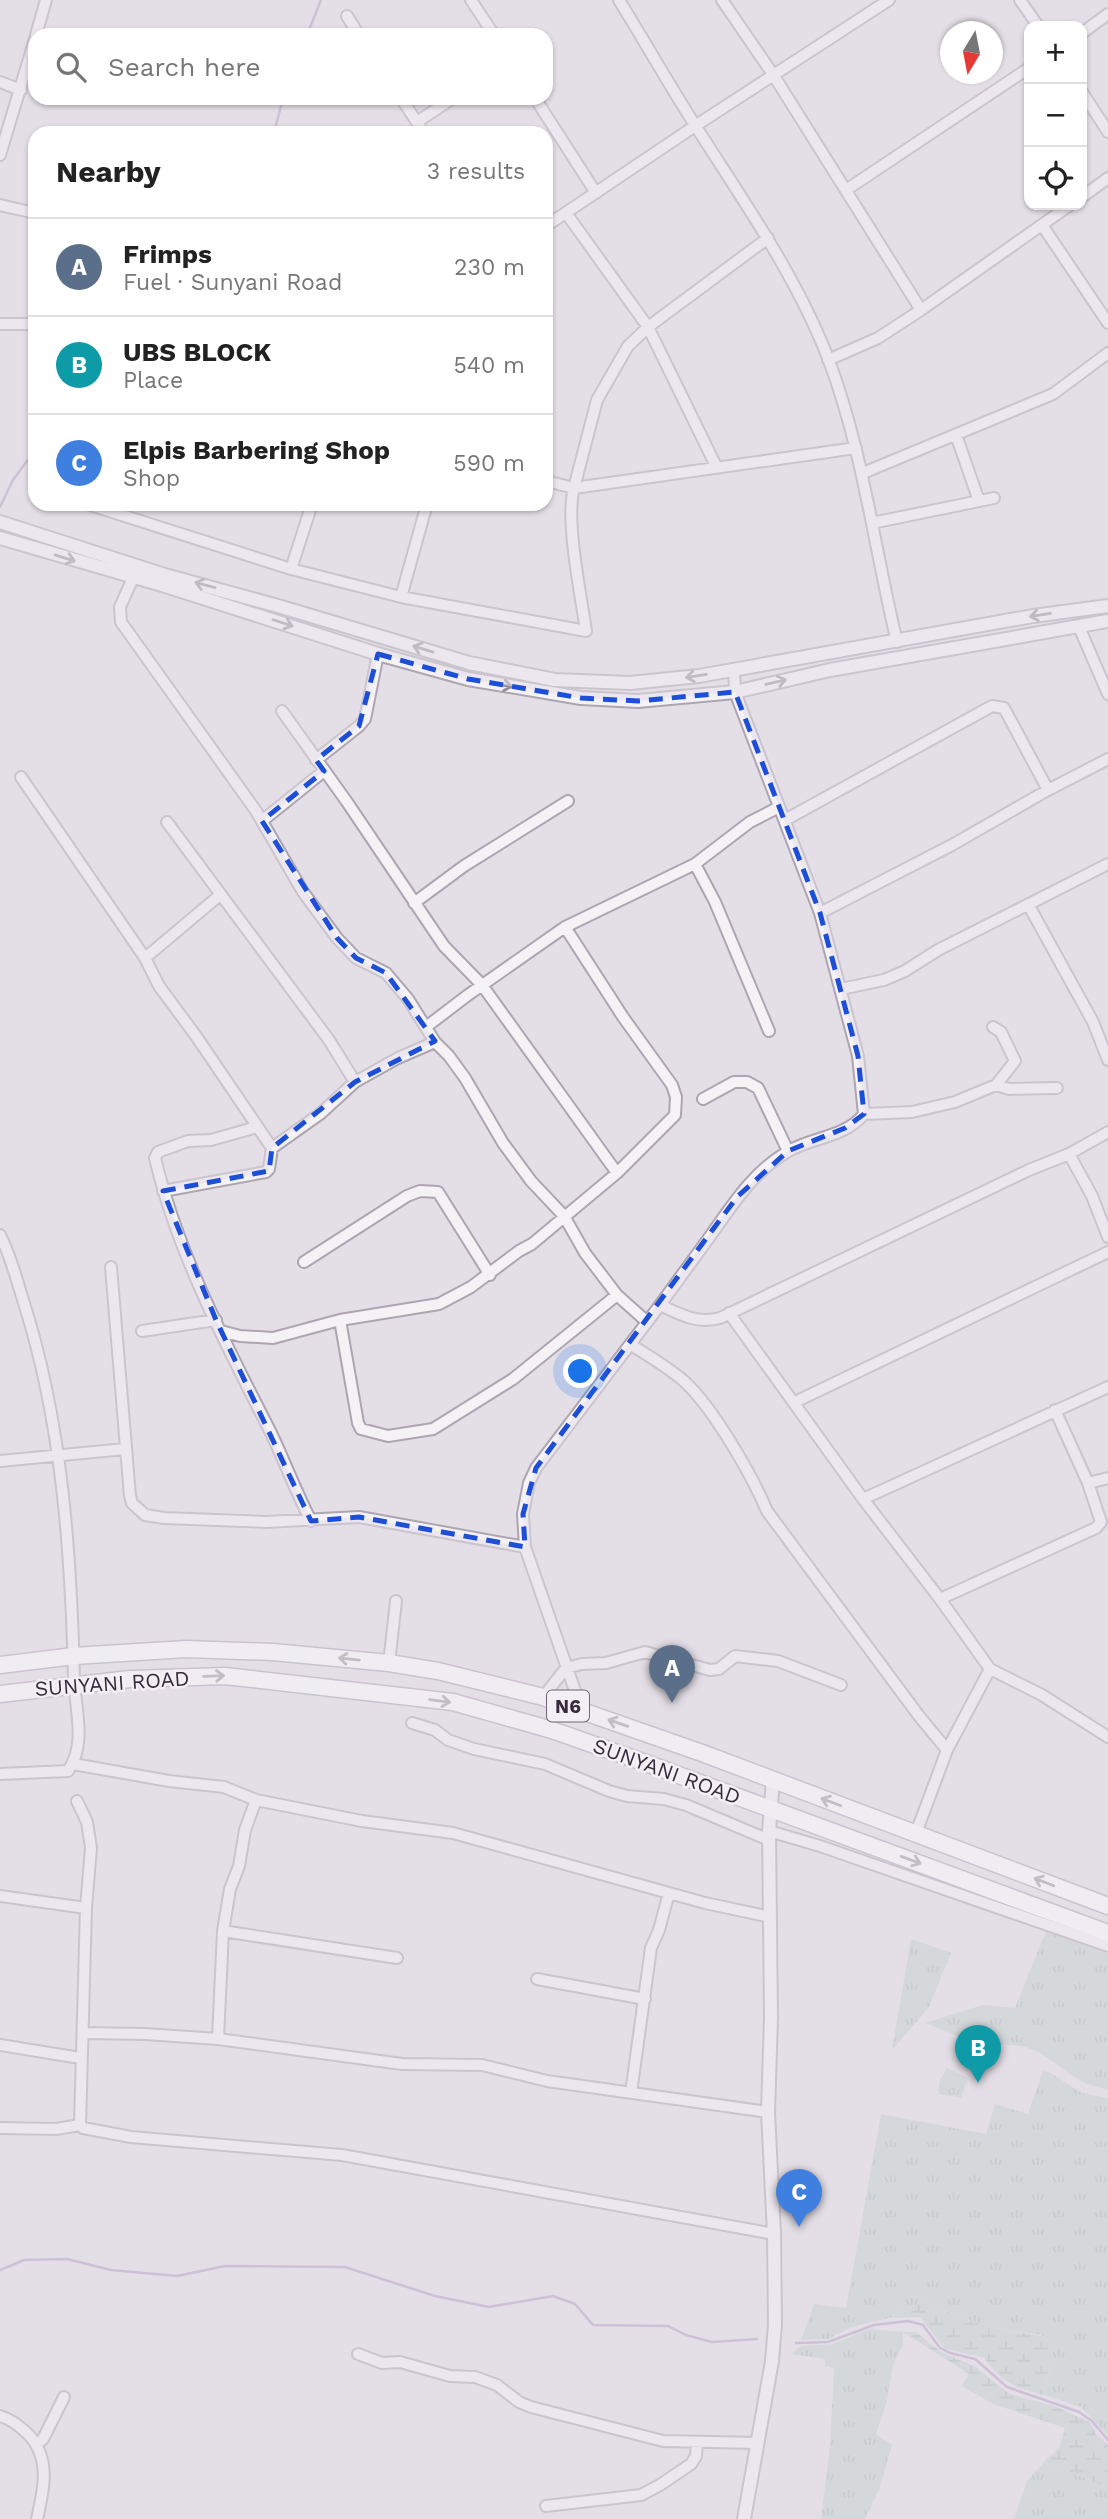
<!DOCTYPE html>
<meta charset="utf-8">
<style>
body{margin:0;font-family:"Work Sans",sans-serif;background:#f6f6f6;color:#222}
.controls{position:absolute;right:21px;top:21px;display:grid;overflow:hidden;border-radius:14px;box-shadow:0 2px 5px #0004}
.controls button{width:63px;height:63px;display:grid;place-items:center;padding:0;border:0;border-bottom:2px solid #e0e0e0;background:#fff;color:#222;font:35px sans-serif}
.compass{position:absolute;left:940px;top:21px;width:63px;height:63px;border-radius:50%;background:#fff;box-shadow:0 2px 5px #0004;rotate:190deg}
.you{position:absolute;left:581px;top:1372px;width:24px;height:24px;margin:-18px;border:5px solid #fff;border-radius:50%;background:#1a73e8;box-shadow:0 0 0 10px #1a73e833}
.badge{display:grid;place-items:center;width:46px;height:46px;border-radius:50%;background:#6a6537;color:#fff;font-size:23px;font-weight:700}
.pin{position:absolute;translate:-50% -58px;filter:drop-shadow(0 2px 4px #0008)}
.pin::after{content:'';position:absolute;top:37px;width:24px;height:21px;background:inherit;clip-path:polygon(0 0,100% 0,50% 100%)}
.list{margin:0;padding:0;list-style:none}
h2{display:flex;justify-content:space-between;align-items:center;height:91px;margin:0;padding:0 28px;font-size:30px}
h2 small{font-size:23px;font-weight:400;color:#767676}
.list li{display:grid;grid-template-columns:46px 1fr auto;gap:21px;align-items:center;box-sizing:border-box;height:98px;padding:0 28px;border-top:2px solid #e0e0e0}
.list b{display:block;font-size:26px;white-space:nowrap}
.list p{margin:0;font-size:23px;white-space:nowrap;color:#767676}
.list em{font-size:23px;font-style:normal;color:#767676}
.icon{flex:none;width:38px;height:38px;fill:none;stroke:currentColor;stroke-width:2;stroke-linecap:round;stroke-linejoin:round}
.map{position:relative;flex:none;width:1108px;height:2519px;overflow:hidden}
.search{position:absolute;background:#fff;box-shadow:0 2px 5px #0004;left:28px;top:28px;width:525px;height:77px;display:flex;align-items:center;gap:18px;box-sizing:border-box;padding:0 24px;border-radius:21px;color:#767676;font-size:26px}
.panel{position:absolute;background:#fff;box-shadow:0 2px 5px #0004;left:28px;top:126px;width:525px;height:385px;border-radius:21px}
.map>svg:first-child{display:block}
.grass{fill:url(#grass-tufts)}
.wetland{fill:url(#wetland-marsh)}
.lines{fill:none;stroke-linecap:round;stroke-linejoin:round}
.stream{stroke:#b39ec4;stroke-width:2.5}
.minor-casing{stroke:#ada5b1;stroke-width:14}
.tertiary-casing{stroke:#ada5b1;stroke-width:16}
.primary-casing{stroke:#aca0b2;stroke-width:19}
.minor{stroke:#f5f2f6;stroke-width:10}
.tertiary{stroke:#f5f2f6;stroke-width:12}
.primary{stroke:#fff;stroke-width:16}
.oneway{stroke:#968e9a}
.oneway2{stroke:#9b949e}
.marked{fill:none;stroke:#1d4ed8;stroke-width:5;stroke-dasharray:14 9;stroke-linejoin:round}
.labels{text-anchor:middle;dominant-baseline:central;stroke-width:5;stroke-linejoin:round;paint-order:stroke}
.shield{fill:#f3eff5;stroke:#6f6574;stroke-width:2}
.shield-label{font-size:19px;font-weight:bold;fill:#372a3d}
.street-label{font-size:21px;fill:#372a3d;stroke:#f3eff5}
</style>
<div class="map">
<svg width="1108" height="2519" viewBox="0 0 1108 2519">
<defs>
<pattern id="grass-tufts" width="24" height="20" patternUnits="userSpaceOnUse" patternTransform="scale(1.75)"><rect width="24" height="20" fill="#c1d0cd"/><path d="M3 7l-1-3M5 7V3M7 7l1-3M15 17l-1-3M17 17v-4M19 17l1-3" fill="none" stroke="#a6b3b1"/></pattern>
<pattern id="wetland-marsh" width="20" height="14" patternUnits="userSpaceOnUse" patternTransform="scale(1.75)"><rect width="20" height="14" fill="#c1d0cd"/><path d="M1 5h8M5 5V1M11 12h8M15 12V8" fill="none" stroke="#a6b3b1"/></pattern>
</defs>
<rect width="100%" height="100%" fill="#e4dfe7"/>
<path class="grass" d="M1046 1931 1108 1954V2089C1072 2085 1062 2062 1031 2049 1017 2043 998 2046 982 2043 963 2040 944 2030 925 2023L983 2005 1015 2008Z
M911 1939 951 1953 929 2007 892 2050Z
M947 2068 968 2078 961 2098 938 2094 940 2080Z
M1043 2071 1049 2072 1082 2093 1108 2098V2435L1081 2407 1044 2395 1054 2349 1042 2335 989 2327 921 2302 889 2318 852 2327 828 2339 801 2340 814 2304 846 2308 881 2114 986 2134 995 2104 1028 2114Z
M869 2329 903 2332V2345L893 2365 887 2401 876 2434 892 2445 879 2490 865 2519H821L830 2447 834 2368 825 2366V2359L792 2354 800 2346 833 2344Z
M1044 2462 1108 2487V2519H1014L1027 2481Z"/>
<path class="wetland" d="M921 2302 989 2327 1042 2336 1054 2348 1044 2395C1011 2386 1005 2384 983 2357L945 2349 920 2317 889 2318Z
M903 2332H916L941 2352 974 2366 1010 2394 1054 2406 1090 2422 1097 2436 1108 2444V2487L1044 2462 1059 2448 1065 2428 993 2404 962 2386 969 2374Z"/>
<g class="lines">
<path class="stream" d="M307 35 321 0
M274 133 283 98
M0 507 13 480 35 450
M0 2270 24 2260 67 2259 111 2270 177 2276 225 2266 345 2267 435 2296 489 2307 553 2296 575 2304 593 2325 668 2326 686 2335 712 2342 757 2339
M796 2343 828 2342 874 2325 908 2321 923 2325 940 2348 950 2353 975 2359 1007 2387 1079 2412 1092 2421 1108 2440"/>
<g class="minor-casing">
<path id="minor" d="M471 0 494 35
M619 0C647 45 673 92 702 136 748 208 797 278 828 358 863 450 874 547 897 642
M722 0 774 76 921 310
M1020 0 1038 26
M347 16 359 35
M1082 33 1108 14
M36 35 46 0
M0 82 21 90
M1082 92 1108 132
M401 98 424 133
M535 98 596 193
M417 122 453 98
M0 155 35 39
M846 190 1029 68
M1082 197 1108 178
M0 205 35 213
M566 213 648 327 716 466
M1042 225 1108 323
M546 226 695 126 889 0
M0 324H35
M828 360 878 338 921 310 1070 205
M956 435 979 501
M863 473 1053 394 1108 353
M546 481 574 488 597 400 628 346 648 327 768 238
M87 504 291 569 401 597 586 631C581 595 565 520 574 488L856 448
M872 523 994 498
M291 569 312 504
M133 578 120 607 121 622 256 811 303 892 337 938 356 958 386 973 408 999 435 1042 449 1056 465 1078 503 1143 531 1181 564 1216 585 1253 617 1295 646 1321
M401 597 427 504
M1079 627 1108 694
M282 711 347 802 444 946 482 985 617 1173
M316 760 359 726 365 719 378 654
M21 777 145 958 159 986 196 1036 272 1148 269 1169 266 1172 163 1191
M785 820 992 706 1004 708 1048 790
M262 821 324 771
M167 822 329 1040 355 1082
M695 864 715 902 769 1031
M414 903 464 866 568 801
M1029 906 1093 1022 1108 1060
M820 913 952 845 1048 790 1108 759
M145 958 220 895
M841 989 884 980 905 971 938 950 1108 864
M426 1027 468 995 565 927 695 864 750 822 779 807
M993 1027 1001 1032 1015 1061 996 1085
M703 1099 734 1082H747L758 1088 788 1151
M864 1114 912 1112 955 1102 996 1085 1009 1089 1057 1088
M257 1127 211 1140 188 1141 158 1152 155 1158C178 1255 226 1344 271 1433 285 1462 296 1492 311 1521
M272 1148 320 1114 355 1082 398 1058 435 1042
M1069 1154 1092 1196 1108 1237
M0 1235C11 1256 16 1278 23 1300 62 1421 71 1552 74 1678 75 1709 87 1744 68 1771L0 1774
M304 1262 407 1196 420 1191 438 1192 490 1275
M111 1267 130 1496 132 1503 145 1515 164 1518 266 1522 359 1517 525 1547
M660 1305C681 1315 697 1324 720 1318L1029 1170 1069 1154 1108 1132
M729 1313 863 1499 940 1599 990 1669 1042 1695 1108 1737
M340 1320 358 1423 361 1429 388 1436 433 1429 513 1379 617 1295
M142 1331 216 1320
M221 1331 240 1336 273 1338 340 1320 439 1304 471 1287 519 1251 532 1244 617 1173 675 1115 676 1097 672 1085 623 1017 565 927
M631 1345C649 1356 669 1368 685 1382 713 1408 752 1475 767 1511L919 1716 947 1750
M795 1402 1108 1252
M0 1461 125 1449
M1088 1483 1108 1478
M863 1499 1108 1387
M940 1599 1096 1528 1101 1522 1088 1483 1055 1410
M389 1663 396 1601
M543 1697 566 1668 582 1664 606 1663 645 1652 710 1670 719 1669 735 1656 778 1661 841 1685
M582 1711 525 1547 523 1514 529 1483 536 1468 660 1305C677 1282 694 1258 711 1235 733 1204 753 1172 787 1152 811 1137 845 1138 864 1114L858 1056 820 913 735 692 734 669
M412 1723 435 1730 448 1740 474 1749 545 1764 609 1791 627 1796 664 1799 686 1805 769 1840
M73 1764 169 1781 224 1787 256 1800 362 1821 453 1833 705 1903 770 1917
M77 1801 87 1822 91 1848 86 1908 80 2125
M769 1831 820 1846 1108 1946
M916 1833 947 1750 990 1669
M0 1896 86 1908
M223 1931 397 1958
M537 1979 645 1999
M83 2033 145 2034 218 2039 402 2064 482 2065 547 2081 768 2112
M218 2039 223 1931 230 1889 239 1866 245 1830 256 1800
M0 2045 80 2058
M631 2093 651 1948 659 1930 669 1893
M0 2128 56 2129 80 2125 83 2128 131 2137 342 2155 774 2234
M358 2354 382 2363 400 2362 450 2376 475 2377 497 2385 519 2402 531 2407 663 2441 758 2443
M0 2416C11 2419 19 2426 28 2434 51 2458 44 2489 37 2519
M37 2444 43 2439 64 2397
M546 2506 641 2495 660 2485 691 2464 696 2456 697 2443"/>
</g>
<g class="tertiary-casing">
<path id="tertiary" d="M0 522 165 575 278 606 469 663 555 680 630 683 699 676 1033 616 1108 606
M0 538 162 585 378 654 468 679 581 698 638 701 735 692 830 670 1108 621
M744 2519 772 2361 775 2325 774 2234 768 2112 771 2017 769 1831 773 1780"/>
</g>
<g class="primary-casing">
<path id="primary" d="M0 1665 74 1656 186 1649 273 1652 389 1663 438 1671 543 1697 582 1711 702 1753 1108 1906
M0 1694 130 1679 225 1676 453 1702 552 1730 654 1766 1108 1933"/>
</g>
<use href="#minor" class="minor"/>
<use href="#tertiary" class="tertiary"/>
<use href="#primary" class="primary"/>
</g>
<defs><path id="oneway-shaft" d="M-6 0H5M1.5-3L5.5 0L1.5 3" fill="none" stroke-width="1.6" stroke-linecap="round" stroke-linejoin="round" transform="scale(1.75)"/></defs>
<g class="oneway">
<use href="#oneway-shaft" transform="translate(65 558) rotate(17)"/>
<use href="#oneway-shaft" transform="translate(205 585) rotate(-165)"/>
<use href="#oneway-shaft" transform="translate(1040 615) rotate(171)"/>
<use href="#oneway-shaft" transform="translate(283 623) rotate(18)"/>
<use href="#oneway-shaft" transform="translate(423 649) rotate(-163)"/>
<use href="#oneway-shaft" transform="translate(696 676) rotate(171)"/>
<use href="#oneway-shaft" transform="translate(776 682) rotate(-13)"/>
<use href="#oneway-shaft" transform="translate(502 685) rotate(9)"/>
</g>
<g class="oneway2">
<use href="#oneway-shaft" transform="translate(349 1659) rotate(-174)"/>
<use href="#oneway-shaft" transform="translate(214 1676) rotate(-2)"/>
<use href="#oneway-shaft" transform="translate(440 1701) rotate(8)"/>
<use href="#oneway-shaft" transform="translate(618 1723) rotate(-161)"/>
<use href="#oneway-shaft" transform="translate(831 1802) rotate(-159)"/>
<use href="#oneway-shaft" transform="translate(911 1860) rotate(20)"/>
<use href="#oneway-shaft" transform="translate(1044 1882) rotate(-159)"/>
</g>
<path d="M0 0H1108V2519H0ZM378 654 468 679 581 698 638 701 735 692 820 913 858 1056 864 1114 845 1128 788 1151 737 1197 536 1468 523 1514 525 1547 359 1517 311 1521 216 1320 163 1191 269 1171 272 1148 355 1082 435 1041 386 973 356 958 337 938 262 821 324 771 316 760 359 726Z" fill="#e4dfe7" fill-opacity=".55" fill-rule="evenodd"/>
<path class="marked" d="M378 654 468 679 581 698 638 701 735 692 820 913 858 1056 864 1114 845 1128 788 1151 737 1197 536 1468 523 1514 525 1547 359 1517 311 1521 216 1320 163 1191 269 1171 272 1148 355 1082 435 1041 386 973 356 958 337 938 262 821 324 771 316 760 359 726Z"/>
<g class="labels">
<rect class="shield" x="547" y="1690.5" width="42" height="31" rx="5"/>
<g class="shield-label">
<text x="568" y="1706">N6</text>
</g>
<g class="street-label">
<text transform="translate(112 1683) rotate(-4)">SUNYANI ROAD</text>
<text transform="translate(667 1771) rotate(20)">SUNYANI ROAD</text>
</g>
</g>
</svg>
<div class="controls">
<button>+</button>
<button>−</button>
<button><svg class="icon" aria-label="locate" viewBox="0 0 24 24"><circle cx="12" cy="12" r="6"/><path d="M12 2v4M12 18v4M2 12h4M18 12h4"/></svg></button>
</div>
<svg class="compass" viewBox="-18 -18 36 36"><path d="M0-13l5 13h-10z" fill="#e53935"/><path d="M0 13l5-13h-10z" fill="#767676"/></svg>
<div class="you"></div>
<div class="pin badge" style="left:672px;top:1703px;background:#5c6f8a">A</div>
<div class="pin badge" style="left:978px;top:2083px;background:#0f9aa8">B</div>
<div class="pin badge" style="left:799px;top:2227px;background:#3f7fe0">C</div>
<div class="search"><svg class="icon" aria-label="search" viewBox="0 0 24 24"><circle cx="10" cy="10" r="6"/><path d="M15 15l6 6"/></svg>Search here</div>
<section class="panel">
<h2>Nearby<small>3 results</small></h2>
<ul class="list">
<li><span class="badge" style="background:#5c6f8a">A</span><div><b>Frimps</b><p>Fuel · Sunyani Road</p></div><em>230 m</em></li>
<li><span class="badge" style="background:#0f9aa8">B</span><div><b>UBS BLOCK</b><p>Place</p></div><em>540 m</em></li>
<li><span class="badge" style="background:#3f7fe0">C</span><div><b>Elpis Barbering Shop</b><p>Shop</p></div><em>590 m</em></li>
</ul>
</section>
</div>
